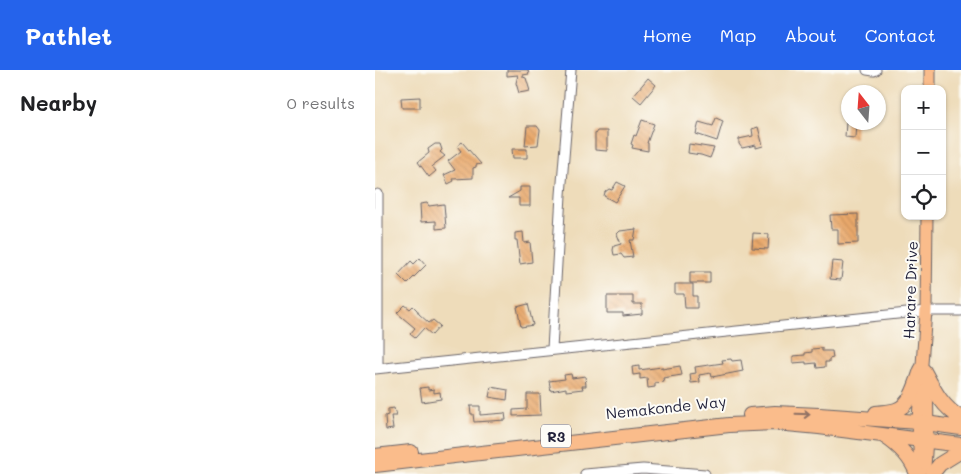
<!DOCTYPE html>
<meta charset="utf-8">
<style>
body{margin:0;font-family:Mali,sans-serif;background:#f2f2f2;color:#202124}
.controls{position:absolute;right:15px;top:15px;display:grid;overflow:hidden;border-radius:10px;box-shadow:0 1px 4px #0004}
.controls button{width:45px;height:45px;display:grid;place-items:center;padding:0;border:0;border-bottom:1px solid #e0e0e0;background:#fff;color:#202124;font:25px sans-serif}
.compass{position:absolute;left:466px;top:15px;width:45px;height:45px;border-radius:50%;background:#fff;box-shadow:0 1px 4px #0004;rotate:343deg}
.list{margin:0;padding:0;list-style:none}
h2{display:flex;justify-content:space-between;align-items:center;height:65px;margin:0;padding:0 20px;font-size:21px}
h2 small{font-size:16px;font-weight:400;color:#757577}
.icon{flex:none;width:28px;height:28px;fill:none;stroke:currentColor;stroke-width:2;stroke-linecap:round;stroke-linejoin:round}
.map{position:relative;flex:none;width:586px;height:404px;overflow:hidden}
header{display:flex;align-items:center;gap:30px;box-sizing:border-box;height:70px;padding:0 25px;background:#2563eb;color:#fff}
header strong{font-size:24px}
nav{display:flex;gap:28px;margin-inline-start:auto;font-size:18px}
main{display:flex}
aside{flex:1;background:#fff}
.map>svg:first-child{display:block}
.building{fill:url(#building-back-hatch)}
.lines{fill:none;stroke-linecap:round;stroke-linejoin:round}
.minor-casing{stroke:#696367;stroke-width:11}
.major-casing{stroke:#696367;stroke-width:13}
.highway-casing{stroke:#696367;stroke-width:16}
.minor{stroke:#fff;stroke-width:9}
.major{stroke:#fabc8b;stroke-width:11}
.highway{stroke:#fabc8b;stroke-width:14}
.oneway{stroke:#8e6f63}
.labels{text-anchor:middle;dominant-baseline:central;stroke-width:4;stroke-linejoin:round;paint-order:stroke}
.shield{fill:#fdfcf7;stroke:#646373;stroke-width:1}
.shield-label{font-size:14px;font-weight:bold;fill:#22223b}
.street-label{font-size:15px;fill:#22223b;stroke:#fdfcf7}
</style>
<header>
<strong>Pathlet</strong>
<nav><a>Home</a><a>Map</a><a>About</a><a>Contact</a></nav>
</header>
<main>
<aside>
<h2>Nearby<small>0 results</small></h2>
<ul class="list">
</ul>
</aside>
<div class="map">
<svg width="586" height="404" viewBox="0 0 586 404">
<defs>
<pattern id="building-back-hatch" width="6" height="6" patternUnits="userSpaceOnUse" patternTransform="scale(1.25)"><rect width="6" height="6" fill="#e9a86a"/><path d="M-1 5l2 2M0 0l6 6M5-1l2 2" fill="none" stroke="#c8905d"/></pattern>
</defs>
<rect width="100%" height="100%" fill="#fdfcf7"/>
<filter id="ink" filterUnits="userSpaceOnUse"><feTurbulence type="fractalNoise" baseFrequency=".02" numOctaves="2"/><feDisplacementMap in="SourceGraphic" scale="10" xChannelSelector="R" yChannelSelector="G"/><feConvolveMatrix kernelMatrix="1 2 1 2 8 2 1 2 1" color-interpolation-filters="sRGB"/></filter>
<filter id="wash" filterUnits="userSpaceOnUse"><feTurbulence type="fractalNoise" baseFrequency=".0096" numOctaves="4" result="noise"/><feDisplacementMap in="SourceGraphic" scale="20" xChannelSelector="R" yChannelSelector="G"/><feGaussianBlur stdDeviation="1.12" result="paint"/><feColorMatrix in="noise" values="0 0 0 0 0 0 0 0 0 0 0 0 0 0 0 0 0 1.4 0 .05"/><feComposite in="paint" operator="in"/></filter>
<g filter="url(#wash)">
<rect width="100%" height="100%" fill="#eedcba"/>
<g id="blocks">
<path class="building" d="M132 0H153L154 4 148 5V7L151 8 155 21 144 23 141 13 143 5 132 6Z
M273 8 281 15 266 33 258 26Z
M45 27V38H27L26 28Z
M341 48 348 51 342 71 321 64 324 52 338 56Z
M267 50 279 54 272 73H273V81L257 78 258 75 256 74 259 65 261 66Z
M471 52H481L480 68 470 67Z
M152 56H162L165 60 163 75 150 76Z
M383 57 388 76 381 78V75L367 78 364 74V69L378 66 377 59Z
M222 61H232V81L220 80V64Z
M87 72 106 94 101 95V97L98 98V108L78 109 79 111 73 114 69 105 80 100 73 91 86 81 82 76Z
M60 74H65L67 80 65 82 70 86 57 96 61 101 54 107 43 92 54 83 53 79Z
M314 74 339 78 335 88 326 85 313 83Z
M137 79H152V88H138Z
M242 112 250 116 240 132 229 126 230 122 234 119 237 120Z
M145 117H155V136H144V128H133L145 121Z
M52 133 54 136 69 134 71 158 61 159V151L46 152 45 134Z
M483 144V173L463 174V159H456L455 145Z
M261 159 259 170H255L258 187 249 188 246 184 239 185 238 180 239 176 246 174 242 164 245 161Z
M148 162 149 173 155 172 157 192 145 194 142 170H140V163Z
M378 163 394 164 393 179 377 178Z
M45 188 51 195 32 214 23 205 36 191 39 194Z
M457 191 468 192 466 210 455 209Z
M315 202H335V213H315Z
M300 214H318V226H322V238H310L309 224H300Z
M232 226H258V234H267V244L248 246V243H232Z
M153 234 158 255 146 257 142 237Z
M30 235 35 239 38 236 42 240 44 244 54 253 58 250 65 256 57 265 49 258 40 268 35 264 40 258 22 243Z
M447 278V281H457L458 288 454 289V292H450V297L442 298 441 293 431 294V292L418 293V286L430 285V283L437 282V279Z
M356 289 357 291 366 290 368 301 337 307 336 303 324 305 325 312 316 313 315 304 321 303 320 297 348 293 347 290Z
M264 296V300L287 297V299L305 296 307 305 288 308 289 312 280 313V317L273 318 272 308 265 309V304L258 305 257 297Z
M196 304 197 308 210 306 211 316H207L208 319 191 321V318L176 321 174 311 190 309 189 305Z
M53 317V320L59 319V323L65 322 66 329 47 332 45 318Z
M116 317 133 320 132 330 114 327Z
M152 324H165L166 345 138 346V340L152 339Z
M95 336H105V345L130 343 131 350 99 352 98 344H96Z
M19 338 21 346H16L18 359 11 360 10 346 13 345V339Z"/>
</g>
</g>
<g filter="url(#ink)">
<use href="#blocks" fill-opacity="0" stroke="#696367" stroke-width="1"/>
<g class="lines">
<g class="minor-casing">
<path id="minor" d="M492 0 499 1 501 0
M3 124V298
M177 279 186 125 196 0
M0 299 551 241H586
M210 404 268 399 330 404"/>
</g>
<g class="major-casing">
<path id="major" d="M555 19V0
M550 308C555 334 552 369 550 397
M545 404 543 352 545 311 547 294 551 241 552 146"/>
</g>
<g class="highway-casing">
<path id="highway" d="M549 301C559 320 567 337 586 348
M501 343C507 342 515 342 521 340 536 335 541 314 546 300
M375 345 400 343 444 345 543 352 586 358
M509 366C523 375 536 387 542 404
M0 386 36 382
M0 395 354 355 401 353 444 357 586 375
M557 404 565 394 586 381"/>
</g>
<use href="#minor" class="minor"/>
<use href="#major" class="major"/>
<use href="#highway" class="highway"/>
</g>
<defs><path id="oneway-shaft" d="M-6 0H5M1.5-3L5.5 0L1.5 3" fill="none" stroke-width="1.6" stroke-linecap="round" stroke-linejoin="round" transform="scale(1.25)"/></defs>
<use class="oneway" href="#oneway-shaft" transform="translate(428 344) rotate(2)"/>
</g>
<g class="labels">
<rect class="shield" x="166" y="354.5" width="30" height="23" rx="4"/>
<g class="shield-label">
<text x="181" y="366">R3</text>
</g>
<g class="street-label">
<text transform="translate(535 220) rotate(-88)">Harare Drive</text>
<text transform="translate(291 337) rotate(-6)">Nemakonde Way</text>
</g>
</g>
</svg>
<div class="controls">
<button>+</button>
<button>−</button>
<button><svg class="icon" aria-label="locate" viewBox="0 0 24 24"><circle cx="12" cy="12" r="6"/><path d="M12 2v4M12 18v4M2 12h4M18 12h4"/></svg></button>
</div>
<svg class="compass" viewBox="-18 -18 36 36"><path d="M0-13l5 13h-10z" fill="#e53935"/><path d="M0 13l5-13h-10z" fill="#757577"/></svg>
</div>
</main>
